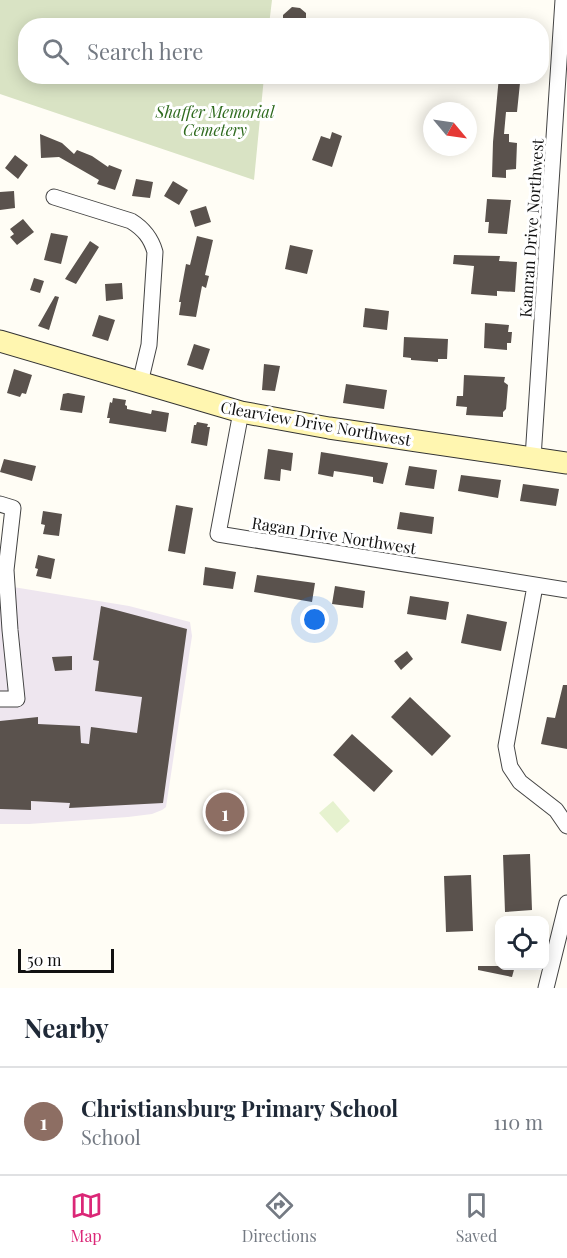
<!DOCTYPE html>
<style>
body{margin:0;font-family:"Playfair Display",serif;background:#f2f2f3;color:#1f2937}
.controls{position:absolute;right:18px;bottom:18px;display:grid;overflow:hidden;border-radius:12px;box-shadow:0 3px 15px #0003}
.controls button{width:54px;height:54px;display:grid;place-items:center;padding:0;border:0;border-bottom:2px solid #e0e1e3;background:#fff;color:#1f2937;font:30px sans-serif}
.compass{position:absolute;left:423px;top:102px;width:54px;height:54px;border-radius:50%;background:#fff;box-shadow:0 3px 15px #0003;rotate:119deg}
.scale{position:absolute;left:18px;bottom:15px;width:96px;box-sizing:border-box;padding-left:6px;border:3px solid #111;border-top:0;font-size:16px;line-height:21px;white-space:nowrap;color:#111;-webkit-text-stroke:4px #fff;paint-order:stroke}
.you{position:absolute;left:315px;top:620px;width:21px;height:21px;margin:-15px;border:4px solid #fff;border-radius:50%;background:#1a73e8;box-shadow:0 0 0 9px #1a73e833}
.badge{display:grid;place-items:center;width:39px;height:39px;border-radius:50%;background:#db2777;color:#fff;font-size:20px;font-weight:700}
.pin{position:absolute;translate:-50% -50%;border:3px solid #fff;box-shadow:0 2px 6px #0006}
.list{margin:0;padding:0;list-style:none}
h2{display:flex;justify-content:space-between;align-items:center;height:78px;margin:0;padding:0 24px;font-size:26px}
h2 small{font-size:20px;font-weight:400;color:#747a83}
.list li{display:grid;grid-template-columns:39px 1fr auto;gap:18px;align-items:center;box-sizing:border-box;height:108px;padding:0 24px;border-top:2px solid #e0e1e3}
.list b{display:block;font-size:22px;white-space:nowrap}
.list p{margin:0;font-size:20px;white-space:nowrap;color:#747a83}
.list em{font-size:20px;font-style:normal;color:#747a83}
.icon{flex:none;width:33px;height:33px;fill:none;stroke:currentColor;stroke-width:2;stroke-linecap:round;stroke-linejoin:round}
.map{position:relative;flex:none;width:567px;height:988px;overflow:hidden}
.search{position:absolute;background:#fff;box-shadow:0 3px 15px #0003;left:18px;right:18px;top:18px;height:66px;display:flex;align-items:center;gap:15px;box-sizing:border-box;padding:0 21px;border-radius:24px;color:#747a83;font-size:22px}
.sheet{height:186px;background:#fff}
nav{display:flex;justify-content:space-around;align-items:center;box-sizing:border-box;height:84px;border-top:2px solid #e0e1e3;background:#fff;font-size:16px;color:#747a83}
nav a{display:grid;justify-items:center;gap:3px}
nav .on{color:#db2777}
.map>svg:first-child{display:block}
.industrial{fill:#eee6ef}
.cemetery{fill:#d9e3c4}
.pitch{fill:#e6f2cf}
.building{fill:#5a524d}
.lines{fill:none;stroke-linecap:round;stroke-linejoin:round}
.street-casing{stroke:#444;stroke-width:17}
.secondary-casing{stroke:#333;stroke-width:23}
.street{stroke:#fff;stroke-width:15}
.secondary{stroke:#fff6b0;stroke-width:21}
.labels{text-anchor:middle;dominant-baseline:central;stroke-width:6;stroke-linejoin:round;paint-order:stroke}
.park-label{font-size:16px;font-style:italic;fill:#2f6b1f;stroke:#fff}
.street-label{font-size:16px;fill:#111;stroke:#fff}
</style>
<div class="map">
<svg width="567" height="988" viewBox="0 0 567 988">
<rect width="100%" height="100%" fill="#fffdf5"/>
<path class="industrial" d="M0 563 1 585 129 606 190 622 192 636 166 807 162 810 152 814 128 817 29 824H0Z"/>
<path class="cemetery" d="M0 0H272L269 25 26 26V76L264 77 254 180 0 94Z"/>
<path class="pitch" d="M333 801 350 821 337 833 319 813Z"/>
<path class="building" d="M292 7 300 8 306 13V26H283V15Z
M499 76H509V82L520 83 517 112H506L504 134H509V142L517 143 516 169 506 170V178L492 177 493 142Z
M332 132 342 136 332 167 312 160 321 136 330 139Z
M40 134 62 143 74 154 77 150 92 156 108 167 109 165 122 170 115 190 97 184 99 180 59 157 41 158Z
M15 155 28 165 18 179 5 168Z
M136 179 153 182 150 198 132 196Z
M173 181 188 190 179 205 164 196Z
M14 191 15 208 0 210V192Z
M487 199 511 200 507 234 488 233 489 222H485Z
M206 206 211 222 195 227 190 211Z
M23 219 34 232 17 245 10 237 14 234 10 229Z
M51 233 68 236 61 264 44 260Z
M197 236 213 240 205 275 209 276 206 288 202 286 196 317 179 315 181 302H179L186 264 190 265Z
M90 241 99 247 76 284 65 279Z
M290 245 313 250 307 274 285 269Z
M454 255 500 256 499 261 517 262 515 292 497 291V296L471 294 474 266 453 264Z
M34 278 44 281 40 293 30 290Z
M122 283 123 299 106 301 105 284Z
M55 296 59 297 49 330 38 326Z
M365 308 389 311 387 330 363 327Z
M99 315 115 320 108 341 92 336Z
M485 323 509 325 508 332H512L511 343H507V350L484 348Z
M404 337 448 339 447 359H438V362L411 360V358L403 357Z
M194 344 210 349 203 370 187 365Z
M264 364 280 366 275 391 262 390Z
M14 369 32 375 26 394 22 393 20 397 7 393Z
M464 375 505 377 504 382 508 385 506 409 503 412V417L466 415 467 407 456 406 457 396H463Z
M346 384 387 390 384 409 343 403Z
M68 393 85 396 82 413 60 410 63 394Z
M113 398 126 400 125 405 127 406V409L151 414 152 410 169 413 166 432 109 423 110 418H107L110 402 112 403Z
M197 422 208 424 207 427H210L207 446 191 443 194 425H196Z
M268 449 293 453 291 471 281 469 280 481 264 479Z
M321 452 388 463 383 484 373 482V477L361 475 334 471 333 477 318 474Z
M4 459 36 466 32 481 0 472Z
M409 466 437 470 434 489 405 485Z
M461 475 501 480 498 498 458 491Z
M523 484 559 489 556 506 520 501Z
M176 505 193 508 185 554 168 551Z
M43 511 62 514 59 536 43 534 45 525 41 524Z
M400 512 434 517 432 534 397 529Z
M38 555 55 559 51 579 36 576 38 569 35 568Z
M205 567 236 572 233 589 203 585Z
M257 575 315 583 312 602 254 592Z
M335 586 365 591 363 608 332 604Z
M410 596 449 602 446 620 407 614Z
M101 606 187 629 163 803 69 808 70 803 31 801V810L0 809V721L38 717V724L80 726 81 743 89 744 91 727 137 733 142 697 95 691 99 661 93 660Z
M467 614 507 622 501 651 461 643Z
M407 651 413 659 401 670 394 661Z
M72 656V670L55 671 52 657Z
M563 685H567V749L541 744 547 717 555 718Z
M410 697 451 736 432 756 391 717Z
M352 734 393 771 374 792 333 755Z
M530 854 532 910 505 912 503 855Z
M471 875 473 931 446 932 444 876Z
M478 966H515L512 977 478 970Z"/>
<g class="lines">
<g class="street-casing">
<path id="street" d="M54 197 131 221C144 229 151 238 155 252L149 345 140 383
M241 412 218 534 567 590
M533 458 563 0
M0 504 13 508 6 570 10 630 17 699H0
M535 586 506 746 510 767 520 782 556 810 567 826
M546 988 567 903"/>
</g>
<g class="secondary-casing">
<path id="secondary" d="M0 341 241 412 329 428 567 463"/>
</g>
<use href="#street" class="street"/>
<use href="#secondary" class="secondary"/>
</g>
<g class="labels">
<g class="park-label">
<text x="215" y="111">Shaffer Memorial<tspan x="215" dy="18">Cemetery</tspan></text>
</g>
<g class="street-label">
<text transform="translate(531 228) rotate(-86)">Kamran Drive Northwest</text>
<text transform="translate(316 423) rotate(10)">Clearview Drive Northwest</text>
<text transform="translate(334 535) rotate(9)">Ragan Drive Northwest</text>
</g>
</g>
</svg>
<div class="controls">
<button><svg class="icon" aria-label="locate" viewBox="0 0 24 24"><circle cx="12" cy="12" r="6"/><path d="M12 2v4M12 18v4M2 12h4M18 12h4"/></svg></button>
</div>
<svg class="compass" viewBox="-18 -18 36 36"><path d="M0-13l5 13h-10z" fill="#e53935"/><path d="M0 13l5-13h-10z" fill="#747a83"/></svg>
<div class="scale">50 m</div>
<div class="you"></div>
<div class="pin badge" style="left:225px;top:812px;background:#8d6e63">1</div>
<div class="search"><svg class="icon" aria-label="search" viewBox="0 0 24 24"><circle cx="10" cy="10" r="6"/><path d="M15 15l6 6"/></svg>Search here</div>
</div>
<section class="sheet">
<h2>Nearby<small></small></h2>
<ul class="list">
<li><span class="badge" style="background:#8d6e63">1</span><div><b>Christiansburg Primary School</b><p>School</p></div><em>110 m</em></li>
</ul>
</section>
<nav>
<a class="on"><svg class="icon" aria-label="map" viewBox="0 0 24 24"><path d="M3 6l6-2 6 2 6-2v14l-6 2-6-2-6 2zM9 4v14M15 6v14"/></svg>Map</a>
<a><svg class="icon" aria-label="directions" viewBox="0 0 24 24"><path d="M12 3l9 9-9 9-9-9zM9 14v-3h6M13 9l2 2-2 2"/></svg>Directions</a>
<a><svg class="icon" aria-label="saved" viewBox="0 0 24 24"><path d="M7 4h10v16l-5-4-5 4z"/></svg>Saved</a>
</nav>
